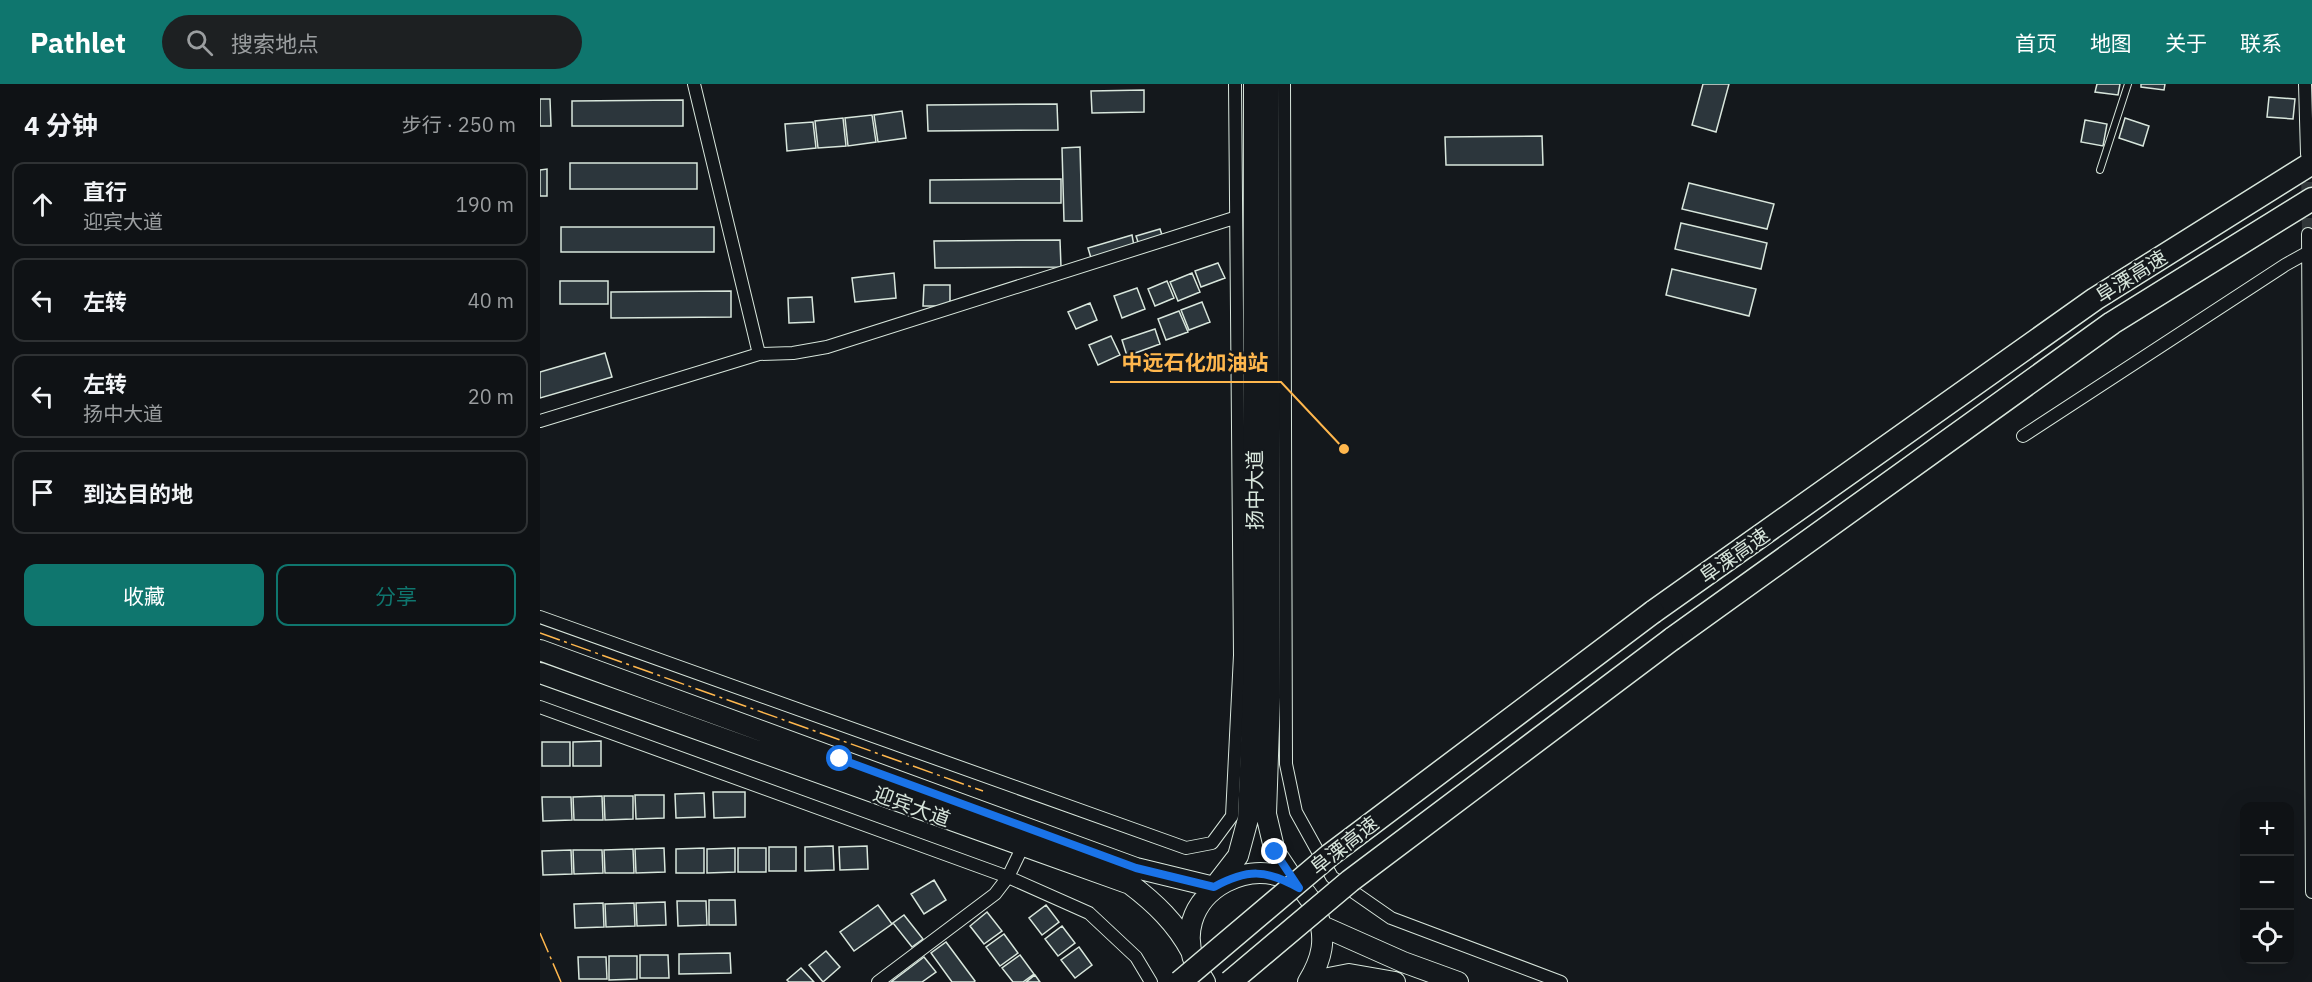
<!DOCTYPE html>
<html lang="zh">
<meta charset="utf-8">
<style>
body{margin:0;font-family:"IBM Plex Sans","Noto Sans SC",sans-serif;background:#1d2022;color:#f1f3f6}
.controls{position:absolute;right:18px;bottom:18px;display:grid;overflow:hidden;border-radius:12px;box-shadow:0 6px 24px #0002}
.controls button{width:54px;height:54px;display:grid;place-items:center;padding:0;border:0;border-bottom:2px solid #2f3234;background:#0f1215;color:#f1f3f6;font:30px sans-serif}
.stop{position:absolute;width:18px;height:18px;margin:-14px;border:4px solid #1a73e8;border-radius:50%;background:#fff}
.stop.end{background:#1a73e8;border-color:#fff;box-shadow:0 2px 6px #0008}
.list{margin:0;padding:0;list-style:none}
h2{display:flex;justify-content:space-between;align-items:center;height:78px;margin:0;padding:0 24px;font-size:26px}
h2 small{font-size:20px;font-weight:400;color:#9b9ea0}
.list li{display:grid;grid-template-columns:39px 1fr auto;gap:18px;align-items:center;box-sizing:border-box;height:84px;margin:0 12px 12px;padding:0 12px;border:2px solid #2f3234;border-radius:12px}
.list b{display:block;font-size:22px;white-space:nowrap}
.list p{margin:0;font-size:20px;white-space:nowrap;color:#9b9ea0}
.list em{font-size:20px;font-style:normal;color:#9b9ea0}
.actions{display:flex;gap:12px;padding:18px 24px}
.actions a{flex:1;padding:14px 0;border:2px solid #0f766e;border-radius:12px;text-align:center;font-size:21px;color:#0f766e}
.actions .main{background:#0f766e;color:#fff}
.icon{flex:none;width:33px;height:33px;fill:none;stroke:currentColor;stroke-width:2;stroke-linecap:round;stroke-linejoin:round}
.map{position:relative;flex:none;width:1772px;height:898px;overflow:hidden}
header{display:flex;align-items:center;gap:36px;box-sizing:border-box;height:84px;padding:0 30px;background:#0f766e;color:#fff}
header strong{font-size:28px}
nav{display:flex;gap:33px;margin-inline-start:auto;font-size:21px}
.search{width:420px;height:54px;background:#1d2022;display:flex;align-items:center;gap:15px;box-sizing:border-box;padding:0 21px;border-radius:33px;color:#9b9ea0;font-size:22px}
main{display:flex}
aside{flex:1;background:#0f1215}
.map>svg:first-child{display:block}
.building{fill:#2c363c;stroke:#d8e6dc;stroke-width:1.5}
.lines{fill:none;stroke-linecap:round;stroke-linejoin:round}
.minor-tunnel{stroke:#313739;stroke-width:12;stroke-dasharray:12 6;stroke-linecap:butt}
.service-casing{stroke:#d8e6dc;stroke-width:8}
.minor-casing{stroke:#d8e6dc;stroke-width:14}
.primary-casing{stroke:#d8e6dc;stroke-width:22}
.motorway-casing{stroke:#d8e6dc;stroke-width:25}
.service{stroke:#14181c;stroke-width:6}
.minor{stroke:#14181c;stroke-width:12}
.primary{stroke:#14181c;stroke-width:20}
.motorway{stroke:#14181c;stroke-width:22}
.motorway-bridge-casing{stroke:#d8e6dc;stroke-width:25;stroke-linecap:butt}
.motorway-bridge{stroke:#14181c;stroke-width:22}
.power{stroke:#ffb74d;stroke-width:1.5;stroke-dasharray:21 4.5 3 4.5;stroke-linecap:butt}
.route{stroke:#1a73e8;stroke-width:8}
.labels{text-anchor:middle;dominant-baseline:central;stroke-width:4.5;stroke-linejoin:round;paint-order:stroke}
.street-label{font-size:20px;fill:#d8e6dc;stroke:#14181c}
.leader{fill:none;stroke:#ffb74d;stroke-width:2}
.callout-dot{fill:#ffb74d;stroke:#14181c;stroke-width:2}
.callout-label{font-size:21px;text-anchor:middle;font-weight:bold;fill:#ffb74d;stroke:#14181c;stroke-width:4.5;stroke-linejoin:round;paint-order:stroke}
</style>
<header>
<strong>Pathlet</strong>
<div class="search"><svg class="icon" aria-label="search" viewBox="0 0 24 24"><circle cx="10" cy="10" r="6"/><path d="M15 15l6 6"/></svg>搜索地点</div>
<nav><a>首页</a><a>地图</a><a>关于</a><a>联系</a></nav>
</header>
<main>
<aside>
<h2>4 分钟<small>步行 · 250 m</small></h2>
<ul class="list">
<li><svg class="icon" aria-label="ahead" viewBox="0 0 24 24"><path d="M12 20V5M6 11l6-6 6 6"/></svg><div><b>直行</b><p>迎宾大道</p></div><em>190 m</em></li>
<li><svg class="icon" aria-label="left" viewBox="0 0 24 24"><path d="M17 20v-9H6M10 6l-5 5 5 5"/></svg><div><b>左转</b></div><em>40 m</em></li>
<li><svg class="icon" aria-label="left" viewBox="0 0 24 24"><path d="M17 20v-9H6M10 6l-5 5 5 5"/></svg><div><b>左转</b><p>扬中大道</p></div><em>20 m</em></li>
<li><svg class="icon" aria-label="arrive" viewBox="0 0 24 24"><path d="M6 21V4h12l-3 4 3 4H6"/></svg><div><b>到达目的地</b></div></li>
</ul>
<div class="actions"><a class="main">收藏</a><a>分享</a></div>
</aside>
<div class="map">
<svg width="1772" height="898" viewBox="0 0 1772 898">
<rect width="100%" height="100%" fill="#14181c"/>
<path class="building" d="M1163 0H1189L1176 48 1152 41Z
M1557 0H1580L1578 11 1555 8Z
M1601 0H1625L1624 6 1601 3Z
M604 6V28L552 29 551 7Z
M1729 13 1755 15 1753 35 1727 33Z
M0 15H10L11 42H0Z
M143 16V42H32V17Z
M517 20 518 46 388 47 387 21Z
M362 27 366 54 338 58 334 31Z
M332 31 336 58 308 62 305 34Z
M303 34 306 62 278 64 275 37Z
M1585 34 1609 42 1603 62 1579 54Z
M1545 36 1567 40 1563 62 1541 58Z
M273 38 276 64 247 67 245 40Z
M1002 52 1003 81H906L905 53Z
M540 63 542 137H524L522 64Z
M30 79H157V105H30Z
M7 85V112H0V86Z
M521 95V119H390V96Z
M1149 99 1234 120 1227 145 1142 125Z
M1141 139 1227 159 1221 185 1135 165Z
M21 143H174V168H21Z
M620 145 623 154 599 161 596 152Z
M592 151 594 162 551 174 548 164Z
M520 156 521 183 395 184 394 157Z
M678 179 685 194 661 203 655 187Z
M1132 185 1216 205 1209 232 1126 211Z
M354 189 356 214 315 218 312 194Z
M652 189 660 208 638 217 630 198Z
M20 197H68V220H20Z
M627 197 634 214 615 222 608 205Z
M384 201H410V222H383Z
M597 204 605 225 582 234 574 212Z
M191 207V233L71 234V208Z
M272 213 274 238 249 239 248 214Z
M662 218 670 238 649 246 641 226Z
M550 219 557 236 536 245 528 228Z
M639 227 648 248 626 256 618 235Z
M615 245 620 260 587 272 582 256Z
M571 252 580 271 558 281 549 261Z
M65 269 72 293 0 314V288Z
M61 657V682H33V658Z
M2 658H30V682H2Z
M173 708H205V733L174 734Z
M164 709 165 733 136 734 135 710Z
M95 711H124V734L96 735Z
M62 712 63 736H34L33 713Z
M64 712H93V735L65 736Z
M2 713H31L32 736 3 737Z
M293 762 294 786 265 787V763Z
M327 762 328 785 300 786 299 763Z
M229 763H256V787H229Z
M124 764 125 788 96 789 95 765Z
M164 764V789H136V765Z
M195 764V788L167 789V765Z
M198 764H226V788H198Z
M93 765 94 789H65L64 766Z
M31 766 32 790 3 791 2 767Z
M33 766H62L63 789 34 790Z
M394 796 406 816 384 830 371 810Z
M169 816H195L196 841H169Z
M137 817H166L167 841 138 842Z
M125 818 126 841 97 842 96 819Z
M63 819 64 843 35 844 34 820Z
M94 819 95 842 66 843 65 820Z
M338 821 352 840 314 867 300 848Z
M506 821 519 838 502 851 489 834Z
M447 828 462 847 444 860 430 842Z
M364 831 383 855 372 863 353 839Z
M522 842 535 859 518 872 505 855Z
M464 850 478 869 460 882 446 863Z
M406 858 435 897 434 898H412L391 869Z
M539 863 552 881 535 894 521 876Z
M286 867 300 883 283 898 269 881Z
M190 869 191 889 139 890V870Z
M100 871H128L129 894H100Z
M480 871 494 890 483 898H473L462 884Z
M69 872H97V895L69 896Z
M38 873H66L67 895H39Z
M384 873 396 888 382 898H351Z
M261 884 274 898H249L247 896Z
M495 891 500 898H486Z"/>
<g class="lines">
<path class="minor-tunnel" d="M1767 80 1768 150"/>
<g class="service-casing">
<path id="service" d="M1560 86 1588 0"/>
</g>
<g class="minor-casing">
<path id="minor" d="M154 0 219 270
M744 0 746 680 756 728 792 793 851 834 1021 898
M1765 0 1767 70
M1768 150 1772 808
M0 337 219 270 253 269 287 263 694 134
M1483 352 1745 181 1772 166
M0 533 646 764 672 759 692 732 700 571 695 0
M0 623 468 793 549 829 596 873 611 898
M338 898 455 810 468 793 483 762"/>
</g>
<g class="primary-casing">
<path id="primary" d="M728 0 730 613 726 730 735 768 759 804
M0 566 596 784 674 803 698 772 708 735 713 609 714 0
M0 589 590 800C615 819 636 839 651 867
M782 842 863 878 918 898
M665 898C604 808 744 744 777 829 787 855 782 875 768 898
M768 898 809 890 855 898"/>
</g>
<g class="motorway-casing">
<path id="motorway" d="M1113 528 1555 215 1772 79
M1132 555 1572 239 1772 115"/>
</g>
<use href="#service" class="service"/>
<use href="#minor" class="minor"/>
<use href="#primary" class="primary"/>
<use href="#motorway" class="motorway"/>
<g class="motorway-bridge-casing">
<path id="motorway-bridge" d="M640 898 790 771 1113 528
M690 898 810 797 1132 555"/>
</g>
<use href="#motorway-bridge" class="motorway-bridge"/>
<path class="power" d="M0 549 443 707
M0 849 21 898"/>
</g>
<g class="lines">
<path class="route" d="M300 675 596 784 674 803C707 785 726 785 759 804L735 768"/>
</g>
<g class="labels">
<g class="street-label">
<text transform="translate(1591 192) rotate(-32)">阜溧高速</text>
<text transform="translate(714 406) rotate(-90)">扬中大道</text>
<text transform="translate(1194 471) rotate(-35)">阜溧高速</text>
<text transform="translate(372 722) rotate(20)">迎宾大道</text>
<text transform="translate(804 761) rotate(-38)">阜溧高速</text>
</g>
</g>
<path class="leader" d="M804 365L741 298H570"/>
<circle class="callout-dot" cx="804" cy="365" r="6"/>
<g class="callout-label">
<text x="655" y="286">中远石化加油站</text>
</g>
</svg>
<div class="controls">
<button>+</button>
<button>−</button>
<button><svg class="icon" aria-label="locate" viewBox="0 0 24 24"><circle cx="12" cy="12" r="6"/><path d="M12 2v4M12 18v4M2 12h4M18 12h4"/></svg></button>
</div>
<div class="stop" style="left:300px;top:675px"></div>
<div class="stop end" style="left:735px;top:768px"></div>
</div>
</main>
